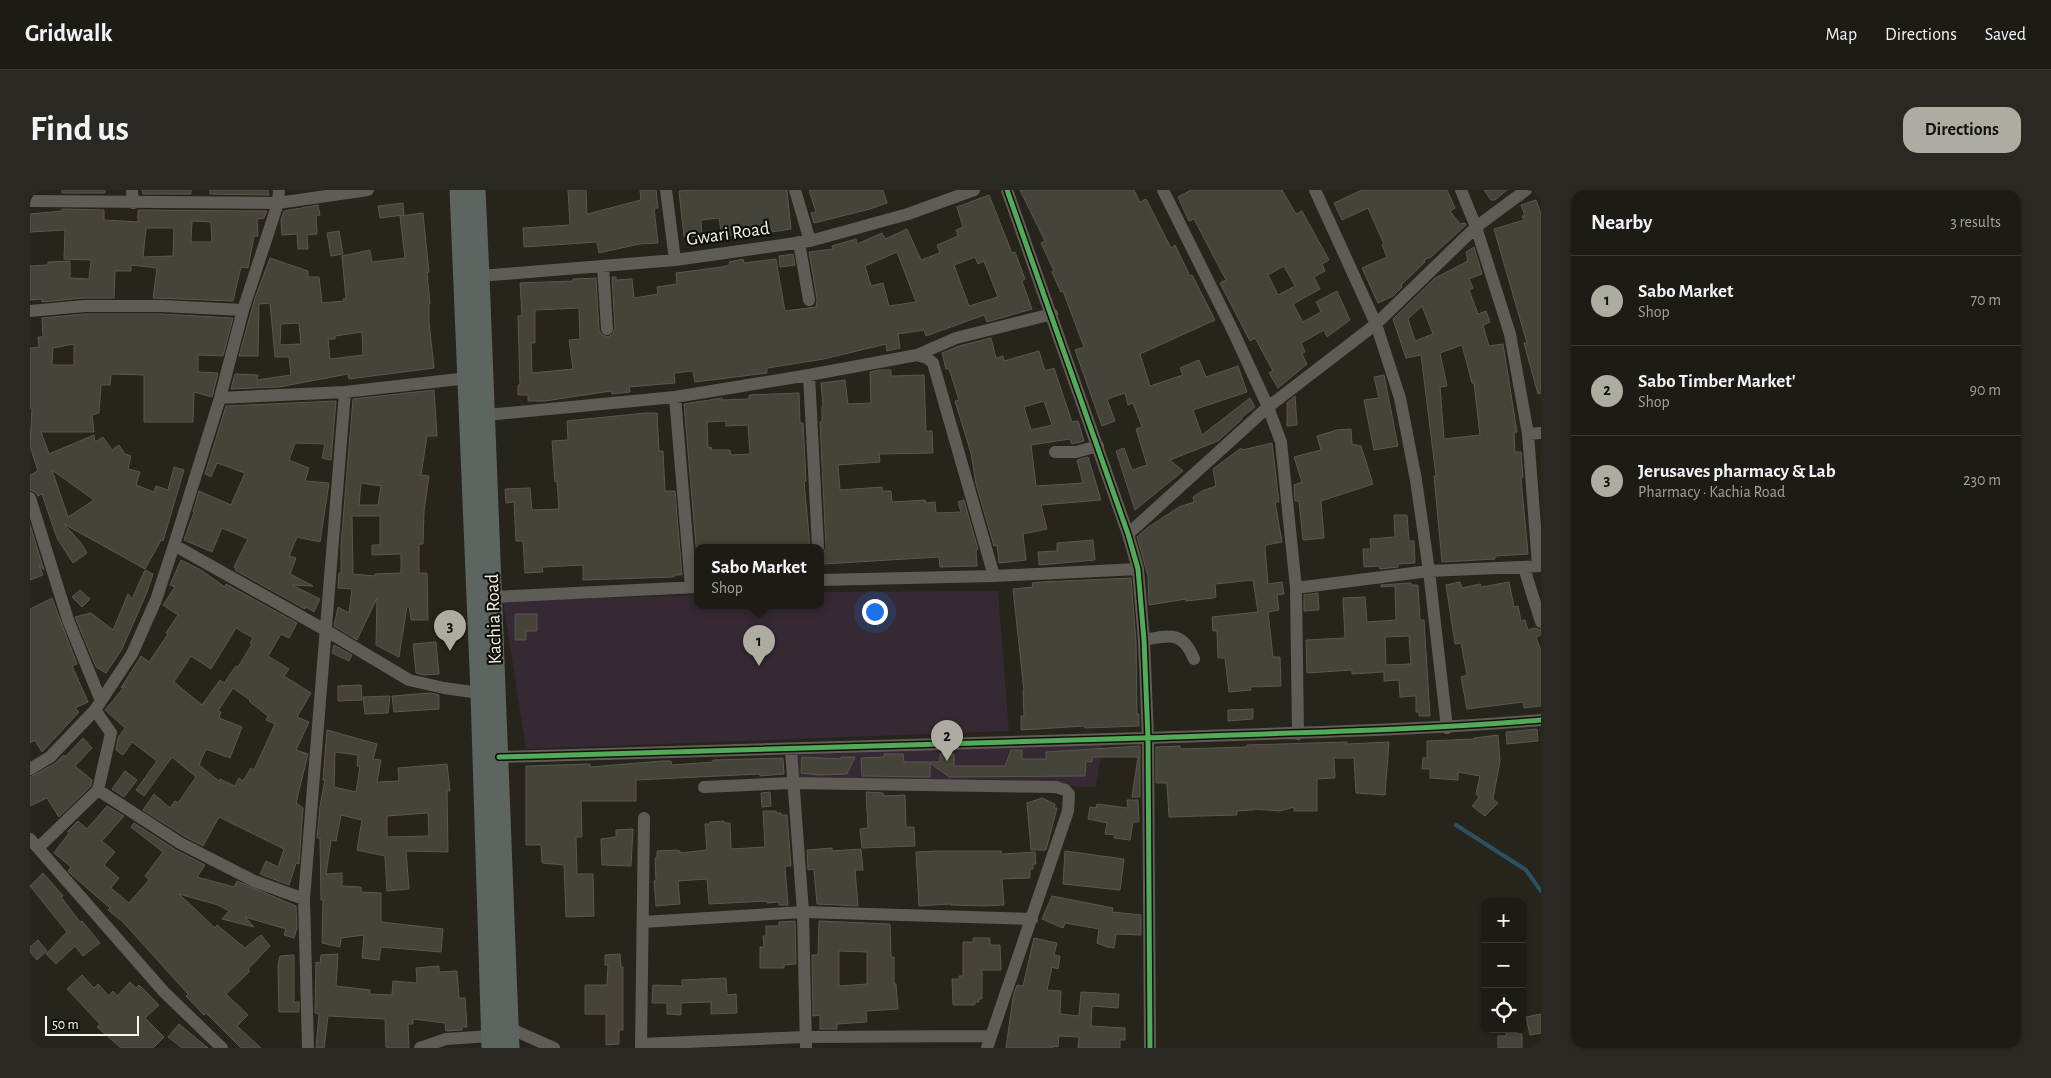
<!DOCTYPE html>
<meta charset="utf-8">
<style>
body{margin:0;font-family:"Alegreya Sans",sans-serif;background:#2a2822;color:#f1f3f6}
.controls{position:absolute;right:15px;bottom:15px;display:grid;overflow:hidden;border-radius:10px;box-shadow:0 1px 4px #0004}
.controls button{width:45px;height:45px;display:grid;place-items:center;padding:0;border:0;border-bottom:1px solid #3b3934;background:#1d1b14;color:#f1f3f6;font:25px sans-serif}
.scale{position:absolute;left:15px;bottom:12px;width:94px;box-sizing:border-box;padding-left:5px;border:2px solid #f7f5e9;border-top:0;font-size:14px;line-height:18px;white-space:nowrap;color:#f7f5e9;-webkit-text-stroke:4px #121109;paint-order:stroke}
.you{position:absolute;left:844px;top:421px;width:18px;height:18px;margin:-12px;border:4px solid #fff;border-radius:50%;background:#1a73e8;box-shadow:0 0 0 8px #1a73e833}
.badge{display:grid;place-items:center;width:32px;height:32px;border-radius:50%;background:#aeaca1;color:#111;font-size:16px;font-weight:700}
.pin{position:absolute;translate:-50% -41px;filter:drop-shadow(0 1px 2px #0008)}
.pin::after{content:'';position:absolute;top:26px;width:18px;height:15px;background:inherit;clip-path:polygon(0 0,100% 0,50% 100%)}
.popup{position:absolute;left:664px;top:354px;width:130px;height:65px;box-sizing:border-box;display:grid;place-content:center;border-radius:10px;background:#1d1b14;filter:drop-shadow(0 1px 4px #0005);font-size:16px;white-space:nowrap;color:#a0a1a0}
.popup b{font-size:19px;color:#f1f3f6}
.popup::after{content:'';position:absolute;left:50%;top:100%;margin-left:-10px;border:10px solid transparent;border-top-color:#1d1b14}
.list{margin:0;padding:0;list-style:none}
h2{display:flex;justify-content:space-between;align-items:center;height:65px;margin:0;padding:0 20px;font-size:21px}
h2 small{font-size:16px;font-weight:400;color:#a0a1a0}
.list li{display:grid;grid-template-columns:32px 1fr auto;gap:15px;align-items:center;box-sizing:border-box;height:90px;padding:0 20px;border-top:1px solid #3b3934}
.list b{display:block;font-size:19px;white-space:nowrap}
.list p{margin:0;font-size:16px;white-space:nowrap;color:#a0a1a0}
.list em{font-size:16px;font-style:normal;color:#a0a1a0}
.icon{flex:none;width:28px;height:28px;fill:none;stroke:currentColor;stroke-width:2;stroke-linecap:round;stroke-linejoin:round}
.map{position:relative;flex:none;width:1511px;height:858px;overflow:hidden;border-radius:15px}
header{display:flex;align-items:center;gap:30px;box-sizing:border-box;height:70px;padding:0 25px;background:#1d1b14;border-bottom:1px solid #3b3934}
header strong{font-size:24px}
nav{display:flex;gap:28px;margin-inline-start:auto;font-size:18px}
.intro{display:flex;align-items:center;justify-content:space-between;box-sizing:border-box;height:120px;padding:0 30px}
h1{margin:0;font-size:35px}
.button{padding:12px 22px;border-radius:15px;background:#aeaca1;color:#111;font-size:18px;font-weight:700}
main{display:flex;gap:30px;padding:0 30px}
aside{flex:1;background:#1d1b14;border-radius:15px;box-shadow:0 1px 4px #0004}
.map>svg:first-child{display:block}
.commercial{fill:#352934}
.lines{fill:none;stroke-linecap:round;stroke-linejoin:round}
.stream{stroke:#2c5162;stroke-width:4}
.building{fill:#464338;stroke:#5a574f;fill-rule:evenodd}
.minor{stroke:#5e5c55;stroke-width:12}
.highway{stroke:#5d6561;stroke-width:19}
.cycleway-casing{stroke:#121109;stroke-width:8}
.cycleway{stroke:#51ab58;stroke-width:5}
.labels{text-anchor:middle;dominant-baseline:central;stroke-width:4.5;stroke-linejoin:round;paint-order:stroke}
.street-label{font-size:19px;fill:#f7f5e9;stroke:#121109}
</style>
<header>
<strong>Gridwalk</strong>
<nav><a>Map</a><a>Directions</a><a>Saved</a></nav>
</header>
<div class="intro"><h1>Find us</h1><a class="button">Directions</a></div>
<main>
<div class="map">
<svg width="1511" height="858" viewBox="0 0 1511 858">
<rect width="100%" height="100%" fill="#27241b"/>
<path class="commercial" d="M968 401 979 541 496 559 473 411 668 405V415H790V402Z
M1073 551 1066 597 765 589 764 563Z"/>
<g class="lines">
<path class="stream" d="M1426 635 1496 680 1511 701"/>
</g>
<path class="building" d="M32 0H75V3H32Z
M112 0H161V4H113Z
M180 0H238L239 5 180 4Z
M538 0H556L557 24 611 10 610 0H626L628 18H624L628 53 609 54 569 63 567 52 494 57 493 38 540 35Z
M663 0H757L761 39 742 42 741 37 704 42V45L692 47 689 28 671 30 672 46 654 47 649 1Z
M779 0H853L857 13 840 19 784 33 781 23 786 22Z
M990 0H1104L1110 12 1116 9 1141 58 1145 55 1160 86 1162 85 1185 130 1110 164 1120 196 1153 185 1150 178 1169 170 1176 187 1208 176 1217 202 1163 220 1172 245 1220 208 1225 217 1211 228 1212 229 1188 251 1140 270 1153 281 1105 320 1086 261 1094 258 1102 280 1117 275 1106 239 1112 237 1103 213 1098 215 1095 203 1077 209 1085 231 1072 236 1045 160 1054 157 1033 101 1031 102 1022 82 1024 81 1011 53 1015 51Z
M1161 0H1252L1266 24 1272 21 1299 70 1292 74 1295 81 1284 87 1290 99 1263 114 1273 132 1291 122 1286 112 1307 101 1320 130 1297 147 1294 140 1271 153 1275 162 1272 164 1277 174 1248 198 1239 183 1243 181 1225 148 1220 151 1190 93 1196 90 1164 29 1159 31 1148 7ZM1254 76 1265 96 1248 105 1238 85Z
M1332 0H1417L1425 18 1420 21 1430 34 1435 33 1436 35 1401 67 1394 70 1395 72 1371 95 1372 97 1363 106 1348 113 1332 78 1357 67 1352 55 1354 54 1338 18 1312 30 1304 13Z
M1454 0H1477L1465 10H1461Z
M959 5 982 63 985 62 995 89 992 91 1002 119 957 132 954 125 896 146 894 140 868 144 870 158 857 161 856 154 794 169 737 178V183L665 192 663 181 644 183 645 193 599 197 600 202 582 204 581 201 515 211H498V205H488V195H490L488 126H492L490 93 543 91V89L566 88 569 140 571 144 577 147 582 145 585 139 582 87H586V90L602 89 604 108 628 104 627 97 647 94 646 83 692 77 700 75 699 72 713 69 714 73 746 69 755 121 786 117 787 109 779 62 803 59 802 56 826 49 827 54 852 43 855 49 877 39 891 70 910 63 907 55 928 46 926 40 933 37 927 17ZM867 62 886 112 859 116 853 93 841 96 835 76ZM945 67 948 74 954 71 968 107 939 116 924 75ZM549 118 550 149 539 150 543 179 502 183 501 153H505V120Z
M1506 10 1511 24V203L1508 204 1494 153H1497L1464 39 1494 30 1492 26H1495L1491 15Z
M373 13 374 25 350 28 348 16Z
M288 15 290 25 286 26 287 44 277 45 278 59H268L267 44 252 45 251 30 254 21Z
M32 19 74 20V30L108 32V20L237 21 234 28 227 29 228 46H224L218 78 211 77 203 111 123 108 127 78 101 75V81H85L84 108H53L12 112V109L0 110V76L18 75V72L40 71V88L59 89 61 70 34 69 35 40 0 42V24L32 21ZM162 31 181 32 182 52H161ZM116 38H144L143 66 113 67Z
M393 23 399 82 397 83 400 114H399V132L404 178 319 189 318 184 249 197 201 199 205 184 228 185 227 190 261 185 259 167H245L240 113 229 114 228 166H209L225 108 240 68 278 81V87H289L292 113 314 111 313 109H316L312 66 340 60 342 72 375 68 370 26ZM269 133 271 154 250 155 251 134ZM332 142 333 165 300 169 298 149H305V146Z
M309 41 313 64 301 66 297 43Z
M1444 57 1452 84 1439 89 1443 98 1439 100 1448 124 1456 121 1460 132 1453 135 1459 156 1473 154 1487 242H1484L1485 262H1491L1493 287 1491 288 1498 364 1465 366V369L1412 372 1404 286H1406L1391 165 1376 168 1363 129 1405 88 1438 71 1436 62ZM1392 116 1403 144 1385 151 1378 129ZM1432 155 1442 193H1444L1450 245 1414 249 1410 197 1417 196 1410 163Z
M763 64 765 75 750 77 749 66Z
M54 124H132L203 128 193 166 168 165V182L188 183 182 207 164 202 163 232H114V185L81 184 80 195H71L69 223 62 225 64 242H11L19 264 64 245 65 252 73 247 82 260 89 255 95 264 101 266 98 279 110 282 106 295 124 302 126 296 138 300 144 277 154 280 133 351 131 350 115 379 34 334 51 353 57 363 43 373 27 348 12 304 8 306 5 302 0 300V285L8 281 0 256 2 218H0V158L9 157 8 147H13L12 128ZM44 154V175H22L23 158ZM22 280 64 310 38 327Z
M961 148 966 168 973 166 974 171 1009 161 1015 181 1024 178 1042 232 1048 231 1054 251 1042 254 1040 249 1001 255 1006 296 1053 293 1047 270 1058 267 1071 310 1011 315 1017 339 993 344 996 370 969 373 967 355 964 356 946 294 941 263 925 211 929 210 919 179H916L912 163 929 156ZM1014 211 1022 235 1001 240 994 217Z
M849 180H861V186L894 185 896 241H902L903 263 849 264 850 272 808 275 810 300 852 297V301H861L862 312 895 310 896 313 905 312 906 323 931 322 928 312 934 310 948 359 946 360 947 376 910 377 909 367 793 374V364L796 357 790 232H792V216L793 215 791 193 815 190 818 214 841 213 840 182Z
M1354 185 1368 256 1344 260 1334 210 1349 208 1344 187Z
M404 200 407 246H397L391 285 399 286 394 321 393 354H389V383H397L398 430H381L379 416H377L369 467 346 455 347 408 327 450 304 436 308 417 319 423 322 399 308 398 309 383H311V355L323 209ZM331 293 351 296 348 315H329ZM322 326H350V355H342V365L371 364V383L345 384V386L323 384Z
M769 203 770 233H773L776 291H774L780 357H668V380L654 214 686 209 692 208V210L719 209V205ZM696 231V236L718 235 720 264 701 265 700 260H682L681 257 678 258 677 232Z
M1265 206 1267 235 1257 236V213Z
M306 211 301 270 292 268 295 254 265 253 259 270 279 278 275 291 299 293 290 352 267 347 259 366 266 368 260 384 283 396 262 395 290 409 284 422 276 417 275 419 205 380 206 378 204 377 218 349 192 338 182 362 154 350 164 322H163L169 301 201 315 215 283 187 273 181 287 175 284 196 216Z
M616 223H627L629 261H633L635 301H645L652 385H644V387L553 390V375L512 377 513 382 495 383 493 351H486L484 312 476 313 475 299 500 298 502 320 529 319 527 291 525 292 522 251 538 250 537 231Z
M1321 239 1322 254 1331 256 1343 294 1291 311 1294 348 1273 350 1269 311H1265L1264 295 1272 292 1264 267 1291 260 1287 246 1307 240Z
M1242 253 1249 312H1245L1252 352 1236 355 1235 358 1238 394 1252 392 1254 404 1247 405 1249 420 1238 422 1243 467H1250L1251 496 1220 497 1221 500 1199 502 1195 468H1188L1187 441H1183L1182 427 1228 422 1223 390 1185 394 1186 407 1183 408 1156 411V409L1119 415 1118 386 1107 347 1117 338 1149 317 1164 312 1163 307 1172 301 1186 296 1183 279 1211 258 1212 260Z
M1364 325H1377L1379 351H1384L1385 373 1368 374V377L1350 379 1349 376 1334 377 1333 359H1341L1340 349 1365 347Z
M0 335 14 380 9 375 13 385 0 390Z
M1063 350 1065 370 1009 375 1008 362 1027 361V353Z
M151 370 171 380 195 397 196 394 267 433 259 448 251 444 238 466 259 479 254 486 281 503 267 527 279 532 266 560 278 564 266 613 273 618 269 674 266 673 259 695 230 684 236 671 248 677 254 659 189 627 173 656 154 646 113 620 124 604 140 618 145 611 148 613 166 587 142 567 114 606 106 600 127 571 102 552 93 565 86 560 88 548 95 538 75 520 95 496 91 498 111 466 119 472 138 444 136 443 148 425 133 415 145 397 140 395ZM206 438 223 448 220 453 222 454 208 477 206 476 194 493 190 490 172 515 144 492 161 466 181 479ZM203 498 220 510 219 511 238 526 236 530 245 534 224 580 221 578 213 591 209 588 205 596 190 589 189 591 169 575 176 559 200 568 212 537 189 528 191 522 188 521Z
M115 380 123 384 117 402 92 459 76 483 66 477 45 427 61 423 83 440 98 404 102 409Z
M1101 388 1106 451 1107 524H1109V536L1055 538V536L991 540V526H994L993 501H994L983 399 1003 397 1002 393 1010 392Z
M1430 392 1432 398 1450 394 1451 397 1479 392 1484 417 1488 416 1491 431 1495 430 1498 440 1505 438 1511 440V445L1506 447 1511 461V516L1494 518 1493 512 1437 519 1431 487 1437 485 1431 453 1425 454 1416 395Z
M1381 393V395H1388L1390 430H1394L1400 526H1389V522H1386V506L1370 507 1369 490 1354 491V482L1322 484V480L1277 483 1276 450 1315 448 1313 408 1335 407 1337 432 1366 430 1365 396 1351 397V395ZM1379 446 1381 474 1356 475 1355 447Z
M50 400 60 409 52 417 42 407Z
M1288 403 1289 420 1274 421V405Z
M22 408 47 474 42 476 58 512 45 518 49 522 12 562 5 550 0 553V419Z
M485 424H507V441H496V450H485Z
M406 452 409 484 394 485 386 483 383 454Z
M304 455 322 465 319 471 302 463Z
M331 495 332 510 308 511V496Z
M401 503 409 505V519L364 522 362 506Z
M360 506 358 523 335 524 333 507Z
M1223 519V529L1198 531V520Z
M1507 539 1508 551 1477 554 1476 542Z
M297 540 347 554 343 569 351 570 347 592 369 591 368 578 417 574 420 601H417L418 662 376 661 379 699 357 701 355 666 327 660 332 630 311 625 306 651 301 650 296 684 312 683V696L331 697V702L351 703V732L413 739 411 762 351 757 349 770 332 768 334 745 311 748 310 757 292 753 293 710H291L290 648H287L290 616 295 590H293ZM305 562 328 565 327 576H330L326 602 304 597ZM398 623 399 646 357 647V626Z
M1468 545 1470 571 1463 609 1468 613 1455 626 1442 616 1449 607 1446 604 1450 586 1428 582V590L1400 588V579H1392L1393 568H1397V551L1444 549V548Z
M53 548 62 558 45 576 62 590 61 596 29 627 17 608 0 616V587L24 574 34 565 35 567Z
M1317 552V554L1359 552 1355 605 1326 603 1324 568H1304L1305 588 1287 589V621H1264V617L1250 621 1223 619V620L1207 621V625L1139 627 1137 593H1126V557L1150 556V559L1217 557V555Z
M1110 556V607H1102L1108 567H1062V572L1056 571 1055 586 919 587 900 573V587L832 586 831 568 854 567V564H873L874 572H910V564H924V576H975L981 560H992V569H1016V562Z
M772 567 811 569V567H825L817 584 789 585 771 583Z
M753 568 754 584 730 586V584L606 590V611H551L552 647H546L547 684H563L564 726 536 727 534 675 512 673 511 655H496V576L560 574V577L632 571H641L642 575 683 572V570Z
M95 581 107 590 94 607 82 599Z
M740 602 741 616 732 617 731 603Z
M836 602 853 603 854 606 875 605 876 637H884L885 656 832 658 830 639 838 638Z
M1012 608 1025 614 1024 618H1027L1016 660H1001L997 613Z
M1097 610H1108L1109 632H1103L1100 650 1084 648 1085 645 1075 644 1077 633 1058 629 1060 617 1066 618 1067 614 1098 618Z
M77 616 94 626 72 651 85 662 74 675 89 688 81 698 99 713 119 690 115 686 133 662 101 637 104 633 146 660 175 675 167 687 204 697 207 691 266 716 267 738 264 748 254 745 256 739 215 727 224 737 192 729 199 721 188 715 149 704 185 738 187 735 215 758 231 745 240 756 218 779 220 781 196 804 218 825 207 836 231 858H211L176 823 174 825 156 806 158 804 93 732 78 720 80 718 42 685 38 681 41 677 24 663 39 643 38 641 48 631 57 639Z
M733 621H746V623H751V625H757L761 676H755L758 715H749V712L737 713V711L679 714 677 689 648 691 650 714 626 716 624 691H626L625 668H627V661L647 660 650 661V663L677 660 675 634H680V632L694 631V633H700L701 659 735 657Z
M603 639 601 676 572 675 571 649 586 647V640Z
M802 658V661L831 659 833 680H825L828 716 787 714 784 679 778 680 777 660Z
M908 661H971L972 664 1005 662 1006 674H1003V679H1000V688L972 689 974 715 953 716 921 715V714L889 716 886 662Z
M1035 661 1094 669 1090 700 1033 694Z
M13 683 33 706 31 707 50 732 52 731 70 753 53 766 45 756 26 774 16 764 37 742 0 696Z
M1022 706 1083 718 1082 722 1111 725V745L1086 744 1084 758 1077 757 1067 753 1069 739 1035 733 1033 738 1012 729Z
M765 731 766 774 754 775V778H730V757H734L733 746H736V736H749V732Z
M789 731 860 734 861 767H864V794H866L868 819 836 821 837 832 807 834V839H790V825L783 826 782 765H788ZM809 761 837 762V794L809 796Z
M943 748H960V755H970L971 780H952V809H949V812H945V815H923L922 789H929V786H933V752H943Z
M1004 748 1027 753 1024 765 1030 766 1028 779 1022 777 1017 800 1031 801 1030 824 1049 826 1051 802 1089 804 1088 818 1062 816 1061 836 1095 838V850H1090V858H1048L1049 847 1029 846 1028 857 1023 856V858H976L983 807 987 795 993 796Z
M8 750 17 761 7 770 0 762V757Z
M308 764 306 796 340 800V804L362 805 363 791 387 793 386 778 409 776V782L427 781 429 808H435L437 837H432V840L416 841 415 833 383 829V834H378L379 858H359L356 857 355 829 298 826 294 858H286L289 824 285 823 286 772 290 773 291 765Z
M590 764 591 777H593V840H589V854L576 855V824H555V795H577L578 775H575V765Z
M264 765V812H269V822H249L248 775 250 766Z
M52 785 64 798 68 794 79 806 83 801 87 806 100 792 106 798 109 795 129 815 115 828 134 847 123 858H91L67 837 70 834 37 799Z
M696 788 697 805 706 804 707 823 681 824V812L651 813V825L637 824V813H622L623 795 652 796V790Z
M1511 824V843L1500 845 1496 827Z
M149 834 178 858H152L138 847Z
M1476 843 1492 844V858H1468V846H1476Z"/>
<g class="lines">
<path class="minor" d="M102 0 103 13
M636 0 645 70
M765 0 780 51
M977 0 1098 344 1108 379 1114 450 1118 548 1120 858
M1133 0 1203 141 1238 217 1251 252 1266 398 1268 544
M1285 0 1346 134 1370 208 1386 290 1399 381 1417 538
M1431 0 1446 37 1480 144 1498 244 1508 376
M0 11 248 13 338 0
M769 52 779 110
M573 76 577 139
M450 86 645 70 780 51 878 24 944 0
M0 121 54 116H132L213 120
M887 165 926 148 1022 124
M779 185 788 357
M645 207 661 397
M190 208 315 202 438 188
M456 225 645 207 779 185 887 165 897 168 903 173 964 386
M1498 244 1511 243
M1025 262H1046L1068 256
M0 308 38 430 71 511
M1098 344 1238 217 1346 134 1446 37 1496 0
M144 355 297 441 379 490 414 498 450 503
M1494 378 1511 432
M790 390 964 386 1108 379
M1266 398 1399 381 1511 376
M463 407 668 397
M1114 450C1140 445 1153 441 1164 469
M65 520 81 543 68 600
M761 560 773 722 776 858
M469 567C684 562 899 555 1113 548 1246 543 1378 541 1511 530
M0 579 20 567 65 520 102 464 126 410 144 355 190 208 213 120 248 13 249 0
M674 597 762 593 1026 597 1035 600 1039 604 1038 621 957 858
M0 649 134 802 192 858
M8 658 68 600 150 653 224 691 274 709
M613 732 773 722 1002 729
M479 838 524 858
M611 854 775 847 960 846
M278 858 274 709 315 202
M390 858 416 849 461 846
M611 858 614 628"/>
<path class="highway" d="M429 0 450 503 461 858
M446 0 450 86 480 858"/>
<g class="cycleway-casing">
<path id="cycleway" d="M977 0 1098 344 1108 379 1114 450 1118 548 1120 858
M469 567C684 562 899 555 1113 548 1246 543 1378 541 1511 530"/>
</g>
<use href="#cycleway" class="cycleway"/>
</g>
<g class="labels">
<g class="street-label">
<text transform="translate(698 44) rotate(-8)">Gwari Road</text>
<text transform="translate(464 429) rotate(-92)">Kachia Road</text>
</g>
</g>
</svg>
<div class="controls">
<button>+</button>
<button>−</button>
<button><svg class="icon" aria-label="locate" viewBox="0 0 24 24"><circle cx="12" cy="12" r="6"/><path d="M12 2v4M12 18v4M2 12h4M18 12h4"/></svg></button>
</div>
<div class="scale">50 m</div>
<div class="you"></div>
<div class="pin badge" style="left:729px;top:476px">1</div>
<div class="popup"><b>Sabo Market</b>Shop</div>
<div class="pin badge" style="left:917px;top:571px">2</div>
<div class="pin badge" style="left:420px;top:461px">3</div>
</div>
<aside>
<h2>Nearby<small>3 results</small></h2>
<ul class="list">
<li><span class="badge">1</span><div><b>Sabo Market</b><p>Shop</p></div><em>70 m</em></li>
<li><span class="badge">2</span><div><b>Sabo Timber Market'</b><p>Shop</p></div><em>90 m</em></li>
<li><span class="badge">3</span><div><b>Jerusaves pharmacy &amp; Lab</b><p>Pharmacy · Kachia Road</p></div><em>230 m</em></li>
</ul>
</aside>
</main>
